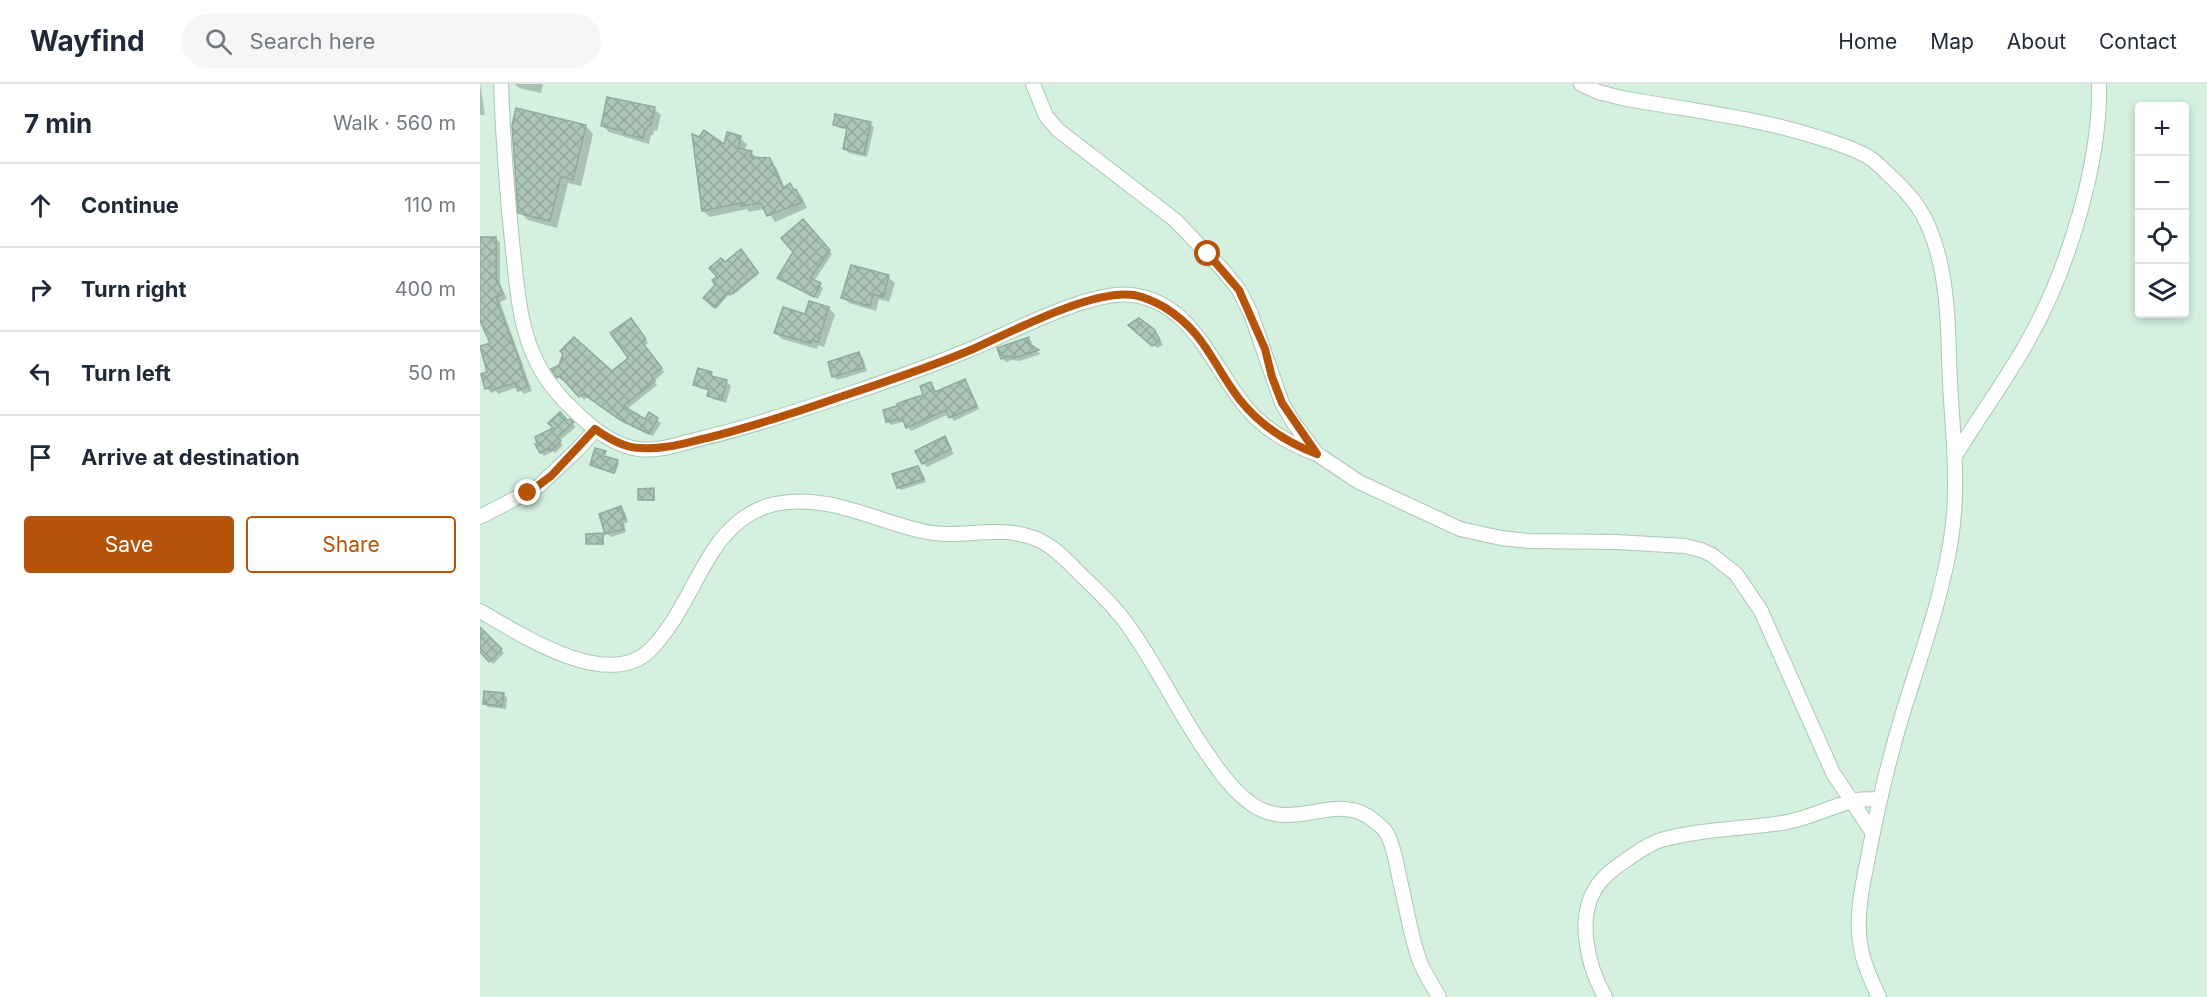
<!DOCTYPE html>
<meta charset="utf-8">
<style>
body{margin:0;font-family:Inter,sans-serif;background:#f6f6f7;color:#1f2937}
.controls{position:absolute;right:18px;top:18px;display:grid;overflow:hidden;border-radius:6px;box-shadow:0 3px 9px #0003}
.controls button{width:54px;height:54px;display:grid;place-items:center;padding:0;border:0;border-bottom:2px solid #e0e1e3;background:#fff;color:#1f2937;font:30px sans-serif}
.stop{position:absolute;width:18px;height:18px;margin:-14px;border:4px solid #b45309;border-radius:50%;background:#fff}
.stop.end{background:#b45309;border-color:#fff;box-shadow:0 2px 6px #0008}
.list{margin:0;padding:0;list-style:none}
h2{display:flex;justify-content:space-between;align-items:center;height:78px;margin:0;padding:0 24px;font-size:26px}
h2 small{font-size:20px;font-weight:400;color:#747a83}
.list li{display:grid;grid-template-columns:39px 1fr auto;gap:18px;align-items:center;box-sizing:border-box;height:84px;padding:0 24px;border-top:2px solid #e0e1e3}
.list b{display:block;font-size:22px;white-space:nowrap}
.list em{font-size:20px;font-style:normal;color:#747a83}
.actions{display:flex;gap:12px;padding:18px 24px}
.actions a{flex:1;padding:14px 0;border:2px solid #b45309;border-radius:6px;text-align:center;font-size:21px;color:#b45309}
.actions .main{background:#b45309;color:#fff}
.icon{flex:none;width:33px;height:33px;fill:none;stroke:currentColor;stroke-width:2;stroke-linecap:round;stroke-linejoin:round}
.map{position:relative;flex:none;width:1727px;height:913px;overflow:hidden}
header{display:flex;align-items:center;gap:36px;box-sizing:border-box;height:84px;padding:0 30px;background:#fff;border-bottom:2px solid #e0e1e3}
header strong{font-size:28px}
nav{display:flex;gap:33px;margin-inline-start:auto;font-size:21px}
.search{width:420px;height:54px;background:#f6f6f7;display:flex;align-items:center;gap:15px;box-sizing:border-box;padding:0 21px;border-radius:33px;color:#747a83;font-size:22px}
main{display:flex}
aside{flex:1;background:#fff}
.map>svg:first-child{display:block}
.shadow{fill:#0003}
.building{fill:url(#building-cross-hatch);stroke:#90aa9a;stroke-width:1.5}
.lines{fill:none;stroke-linecap:round;stroke-linejoin:round}
.minor-casing{stroke:#acc6b6;stroke-width:16}
.minor{stroke:#fff;stroke-width:14}
.route{stroke:#b45309;stroke-width:8}
</style>
<header>
<strong>Wayfind</strong>
<div class="search"><svg class="icon" aria-label="search" viewBox="0 0 24 24"><circle cx="10" cy="10" r="6"/><path d="M15 15l6 6"/></svg>Search here</div>
<nav><a>Home</a><a>Map</a><a>About</a><a>Contact</a></nav>
</header>
<main>
<aside>
<h2>7 min<small>Walk · 560 m</small></h2>
<ul class="list">
<li><svg class="icon" aria-label="ahead" viewBox="0 0 24 24"><path d="M12 20V5M6 11l6-6 6 6"/></svg><div><b>Continue</b></div><em>110 m</em></li>
<li><svg class="icon" aria-label="right" viewBox="0 0 24 24"><path d="M7 20v-9h11M14 6l5 5-5 5"/></svg><div><b>Turn right</b></div><em>400 m</em></li>
<li><svg class="icon" aria-label="left" viewBox="0 0 24 24"><path d="M17 20v-9H6M10 6l-5 5 5 5"/></svg><div><b>Turn left</b></div><em>50 m</em></li>
<li><svg class="icon" aria-label="arrive" viewBox="0 0 24 24"><path d="M6 21V4h12l-3 4 3 4H6"/></svg><div><b>Arrive at destination</b></div></li>
</ul>
<div class="actions"><a class="main">Save</a><a>Share</a></div>
</aside>
<div class="map">
<svg width="1727" height="913" viewBox="0 0 1727 913">
<defs>
<pattern id="building-cross-hatch" width="8" height="8" patternUnits="userSpaceOnUse" patternTransform="scale(1.5)"><rect width="8" height="8" fill="#acc6b6"/><path d="M0 0l8 8M0 8l8-8" fill="none" stroke="#93a99b"/></pattern>
</defs>
<rect width="100%" height="100%" fill="#d4f0df"/>
<path class="shadow" d="M0 0 5 31H0Z
M35 0H63L61 9 39 4Z
M174 25 181 31 177 47 174 46 173 51H171L169 60 129 48 123 42Z
M355 40H390L394 43 387 73 369 69 365 65 369 46 359 44Z
M106 42 113 50 101 102 88 99 77 144 48 136 40 128Z
M260 54 267 60 264 67 271 68 278 75 289 76 296 83 305 104 310 101 322 113 327 124 295 138 286 125 269 128 267 125 230 133 223 127 244 63Z
M327 140 352 170 334 197 343 204 338 215 299 194 315 168Z
M0 155H16L20 159V200L27 215 20 218 52 307 44 310 38 303 18 310 16 307 11 309 7 304 12 260 0 234Z
M261 167 279 190 253 211 250 209 237 224 225 214 237 201 245 180Z
M408 193 415 199 409 218 399 215 396 227 369 219 363 213Z
M330 218 349 224 355 231 344 263 338 261 337 265 302 255 296 249 326 232Z
M155 240 168 259 164 262 184 288 174 297 177 301 146 326 165 337 169 330 181 339 173 352 144 339 107 313 104 316 85 295 82 297 73 286 132 289 150 275Z
M654 245 677 251 683 261 677 264Z
M548 254 552 258 551 263 561 270 539 277 532 276 526 278 522 274Z
M379 270 383 274 387 287 357 296 353 292Z
M231 289 235 294 247 298 251 302 246 319 233 315 229 311 230 307 219 304 215 301Z
M484 297 499 325 474 337 469 330 431 347 423 338 411 341 408 338 405 327 445 312 451 299 457 309Z
M90 337 96 343 79 357 83 361 75 369 73 367 64 372 61 369Z
M465 354 474 370 447 383 443 379Z
M125 369V374L139 379 135 390 111 381Z
M438 383 446 398 421 406 418 404Z
M173 405 175 417 160 416Z
M141 424 145 428 148 438 144 439 146 448 131 453 127 450 121 431Z
M123 451 124 461 107 459Z
M0 545 24 569 13 580 0 566Z
M23 610 27 614 26 625 8 623 4 619Z"/>
<path class="building" d="M127 13 175 23 171 41H168L167 46 165 45 163 54 144 50 145 47 121 42Z
M36 24 106 41 93 96 81 92 70 137 38 129 32 41Z
M355 30 391 38 384 70 363 65 367 44 353 41Z
M224 46 244 60 247 48 261 52 258 64 272 67 270 73 290 74 303 104 310 99 314 106 316 105 322 118 287 132 281 119 261 122V119L222 127 212 50 219 53Z
M323 135 350 166 330 194 341 199 334 213 297 194 313 168 301 154Z
M0 153H16V194L23 210 16 213 19 220 18 221 42 282H40L48 302 38 307 35 299 12 306 11 303 5 305 1 290 7 288 0 262 10 259 0 237Z
M261 165 278 188 250 211 248 208 235 224 223 214 235 201 232 196 237 193 229 184 241 174 245 178Z
M371 181 409 191 403 213 393 210 390 222 361 214Z
M329 217 349 223 338 258 332 256 331 259 294 249 303 223 325 230Z
M151 234 166 255 162 258 182 284 171 292 175 297 143 322 165 335 169 328 178 334 169 350 139 335 103 310 99 313 80 292 77 294 71 285 79 281 83 270 80 267 94 253 132 287 148 274 130 249Z
M659 234 674 245 680 256 672 262 648 241Z
M549 253 548 259 559 266 534 274 527 272 521 275 517 264Z
M379 268 384 284 352 293 348 278Z
M218 284 232 288 231 292 247 296 242 316 227 312 229 305 213 301Z
M485 295 497 322 469 334 466 326 426 344 423 336 420 337 419 335 406 338 403 326 417 322V320L424 317 443 311 440 302 451 298 455 308Z
M80 328 87 336 90 335 94 338 77 353 81 357 71 367 69 364 60 369 55 360 57 359 55 353 73 344 68 339Z
M465 352 471 365 442 380 435 367Z
M115 364 126 367 124 372 138 376 134 389 110 381Z
M438 382 444 395 417 404 412 390Z
M174 404V416H158V405Z
M141 422 145 434 141 436 144 445 125 450 119 430Z
M123 449V460H106V450Z
M0 543 22 565 9 578 0 568Z
M4 607 24 609 22 622 3 620Z"/>
<g class="lines">
<g class="minor-casing">
<path id="minor" d="M21 0C23 56 27 111 33 167 37 202 39 239 54 272 64 296 82 316 101 333 117 348 136 362 158 365 180 368 202 359 223 354 267 344 311 329 354 315 400 300 445 284 489 266 530 249 609 206 652 211 718 219 735 294 776 334 793 350 815 362 837 370
M553 0 566 32 578 46 695 136 743 186 759 206 771 230 802 319 813 338 837 370 879 398 980 445 1021 454 1049 457 1136 458 1205 462 1221 466 1232 471 1256 490 1281 527 1353 689 1393 749
M1101 0 1118 8 1142 14C1207 26 1274 33 1337 53 1355 59 1374 64 1390 74 1396 78 1402 84 1407 89 1418 99 1430 111 1438 123 1465 164 1468 225 1469 272 1470 333 1481 394 1471 455 1462 513 1442 568 1424 625 1410 671 1399 717 1390 763 1385 791 1377 820 1379 848 1380 872 1389 892 1399 913
M1475 372C1499 332 1528 294 1550 253 1588 185 1621 78 1619 0
M0 433 59 402 98 365 115 346
M0 527C40 550 126 607 169 567 197 540 212 499 233 467 247 445 268 426 295 420 347 409 393 436 442 447 479 456 517 440 554 454 573 461 586 476 600 490 617 506 636 524 649 543 676 581 696 623 722 662 737 684 751 706 773 721 814 749 857 706 893 736 898 740 905 745 907 750 915 764 917 785 921 801 927 826 931 854 940 878 945 890 953 902 959 913
M1125 913C1107 881 1094 828 1121 797 1129 787 1139 781 1149 774 1158 768 1170 759 1181 756 1220 745 1262 745 1302 739 1327 735 1348 724 1372 717 1380 715 1390 715 1399 715"/>
</g>
<use href="#minor" class="minor"/>
</g>
<g class="lines">
<path class="route" d="M48 409 71 392 115 345C128 354 144 364 160 364 183 366 204 359 227 354 271 343 314 329 357 314 402 299 448 284 493 265 533 247 612 205 654 211 665 213 675 218 684 223 726 249 732 280 760 316 780 341 808 359 837 370L802 319 792 293 785 265 759 206 728 170"/>
</g>
</svg>
<div class="controls">
<button>+</button>
<button>−</button>
<button><svg class="icon" aria-label="locate" viewBox="0 0 24 24"><circle cx="12" cy="12" r="6"/><path d="M12 2v4M12 18v4M2 12h4M18 12h4"/></svg></button>
<button><svg class="icon" aria-label="layers" viewBox="0 0 24 24"><path d="M12 4l9 5-9 5-9-5zM3 14l9 5 9-5"/></svg></button>
</div>
<div class="stop" style="left:728px;top:170px"></div>
<div class="stop end" style="left:48px;top:409px"></div>
</div>
</main>
